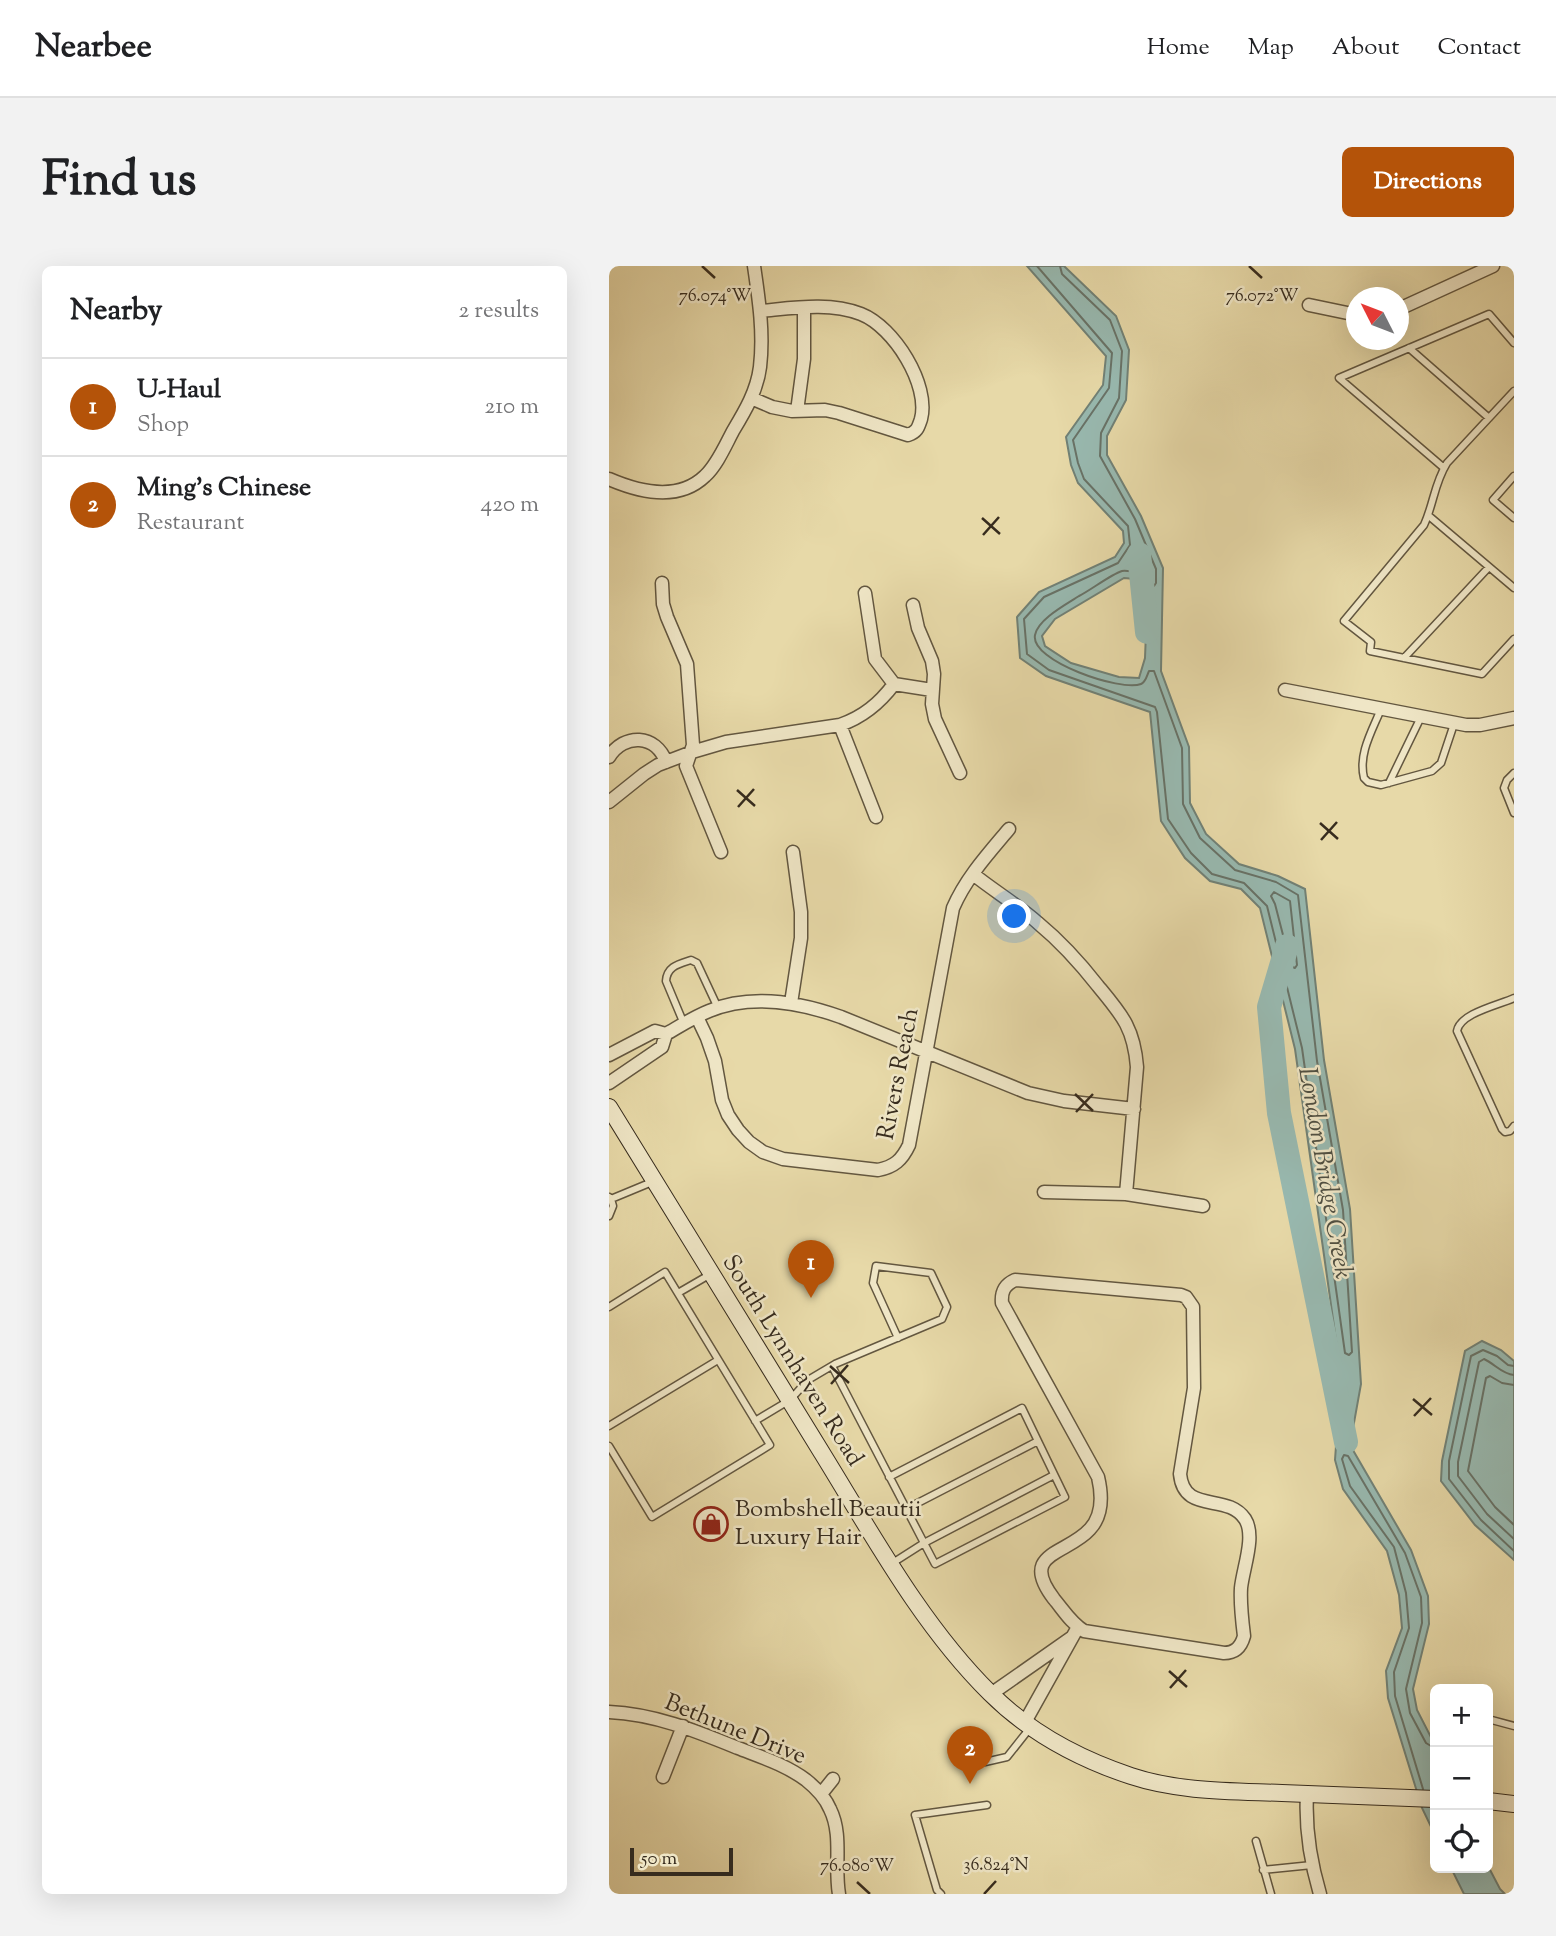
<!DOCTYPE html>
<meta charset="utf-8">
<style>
body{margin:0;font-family:"Sorts Mill Goudy",serif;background:#f2f2f2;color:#202124}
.controls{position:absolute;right:21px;bottom:21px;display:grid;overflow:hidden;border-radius:10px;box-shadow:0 7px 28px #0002}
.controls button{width:63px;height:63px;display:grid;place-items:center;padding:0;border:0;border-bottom:2px solid #e0e0e0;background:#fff;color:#202124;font:35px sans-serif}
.compass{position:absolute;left:737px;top:21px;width:63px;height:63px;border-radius:50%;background:#fff;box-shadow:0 7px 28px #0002;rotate:312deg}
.scale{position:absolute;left:21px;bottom:18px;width:103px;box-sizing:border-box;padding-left:7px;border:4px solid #372c1e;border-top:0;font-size:19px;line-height:24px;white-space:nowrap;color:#372c1e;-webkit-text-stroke:5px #efe6c6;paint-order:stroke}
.you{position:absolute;left:406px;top:651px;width:24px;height:24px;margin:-18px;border:5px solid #fff;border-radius:50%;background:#1a73e8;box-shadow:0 0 0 10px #1a73e833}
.badge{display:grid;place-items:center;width:46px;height:46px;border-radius:50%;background:#b45309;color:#fff;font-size:23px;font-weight:700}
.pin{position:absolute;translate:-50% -58px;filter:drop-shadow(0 2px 4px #0008)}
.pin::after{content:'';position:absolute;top:37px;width:24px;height:21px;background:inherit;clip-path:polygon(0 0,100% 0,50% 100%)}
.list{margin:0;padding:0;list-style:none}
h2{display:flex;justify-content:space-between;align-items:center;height:91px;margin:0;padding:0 28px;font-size:30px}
h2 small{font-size:23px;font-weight:400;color:#757577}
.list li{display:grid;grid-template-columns:46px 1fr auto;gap:21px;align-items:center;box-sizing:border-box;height:98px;padding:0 28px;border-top:2px solid #e0e0e0}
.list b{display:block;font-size:26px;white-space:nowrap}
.list p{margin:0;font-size:23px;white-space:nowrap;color:#757577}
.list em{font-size:23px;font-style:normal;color:#757577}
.icon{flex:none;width:38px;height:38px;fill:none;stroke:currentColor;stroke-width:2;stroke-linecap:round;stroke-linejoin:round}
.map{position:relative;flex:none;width:905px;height:1628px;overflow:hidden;border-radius:10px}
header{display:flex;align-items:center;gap:42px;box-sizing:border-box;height:98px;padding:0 35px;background:#fff;border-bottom:2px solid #e0e0e0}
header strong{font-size:33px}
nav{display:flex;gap:38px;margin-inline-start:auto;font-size:24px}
.intro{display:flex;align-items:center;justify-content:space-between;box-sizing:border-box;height:168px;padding:0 42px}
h1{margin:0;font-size:49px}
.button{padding:18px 32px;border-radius:10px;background:#b45309;color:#fff;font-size:24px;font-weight:700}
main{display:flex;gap:42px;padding:0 42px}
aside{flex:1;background:#fff;border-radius:10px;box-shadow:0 7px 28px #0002}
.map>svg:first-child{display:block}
.water{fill:#98b9b0;stroke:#718176;stroke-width:2;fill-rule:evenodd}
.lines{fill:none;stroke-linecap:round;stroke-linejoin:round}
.shore{stroke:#687267;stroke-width:2}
.river{stroke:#98b9b0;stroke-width:24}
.lane-casing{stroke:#635740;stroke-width:9}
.street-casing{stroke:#635740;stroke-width:15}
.secondary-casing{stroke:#372c1e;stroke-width:18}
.lane{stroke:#efe6c6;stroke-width:6}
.street{stroke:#efe6c6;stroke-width:12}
.secondary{stroke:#efe6c6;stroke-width:16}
.ticks{fill:none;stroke:#372c1e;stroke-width:2.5}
.labels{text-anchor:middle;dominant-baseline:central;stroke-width:5;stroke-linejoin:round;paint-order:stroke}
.street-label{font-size:24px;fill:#372c1e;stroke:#efe6c6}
.poi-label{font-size:24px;fill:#372c1e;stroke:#efe6c6;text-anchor:start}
.water-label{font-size:26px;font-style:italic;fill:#4f4f42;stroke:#efe6c6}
.ticks-label{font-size:18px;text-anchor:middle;fill:#372c1e;stroke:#efe6c6;stroke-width:5;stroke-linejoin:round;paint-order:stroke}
</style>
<header>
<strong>Nearbee</strong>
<nav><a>Home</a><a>Map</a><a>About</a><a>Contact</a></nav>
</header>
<div class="intro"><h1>Find us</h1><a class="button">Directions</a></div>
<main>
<aside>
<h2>Nearby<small>2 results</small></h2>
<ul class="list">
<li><span class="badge">1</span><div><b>U-Haul</b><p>Shop</p></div><em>210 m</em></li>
<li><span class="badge">2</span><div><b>Ming's Chinese</b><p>Restaurant</p></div><em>420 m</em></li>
</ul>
</aside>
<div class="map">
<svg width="905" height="1628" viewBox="0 0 905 1628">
<rect width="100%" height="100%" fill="#e7d9a8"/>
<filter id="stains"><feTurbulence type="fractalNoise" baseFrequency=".00286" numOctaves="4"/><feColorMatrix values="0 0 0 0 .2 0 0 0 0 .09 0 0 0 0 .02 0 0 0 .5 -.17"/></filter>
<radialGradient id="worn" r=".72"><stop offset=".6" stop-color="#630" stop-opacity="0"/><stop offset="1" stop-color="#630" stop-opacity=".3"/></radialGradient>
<path class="water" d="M418 0H455L507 50 520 84 517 134 498 170V189L532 250 554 302 552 405 580 481 581 537 597 568 630 598 669 610 696 623 715 794 741 943 752 1118 741 1179 802 1284 819 1330 820 1358 804 1423 808 1444 826 1479V1569L813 1542 779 1432 777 1405 793 1362 790 1329 778 1285 734 1223 726 1194 732 1110 686 783 651 642 632 623 601 615 576 592 552 555 541 446 437 410 411 392 408 351 430 326 506 291 515 277 514 265 469 217 462 199 457 171 494 119 497 90ZM515 312 526 313 534 321 537 366 536 392 530 412 510 411 462 397 436 380 433 370 446 353Z
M873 1075 892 1084 905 1095V1294L866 1259 832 1215 833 1195 856 1085Z
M879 1600 891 1623 896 1628H855L842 1602Z"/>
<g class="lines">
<path class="shore" d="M428 0 503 87 500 122 464 174 469 197 475 213 519 260 521 279 509 297 435 331 415 353 418 388 440 404 546 441 548 446 559 553 582 587 603 608 635 617 658 640 693 782 736 1087 740 1089 743 1086 734 944 708 795 689 629 667 616 626 604 591 572 574 538 573 482 545 405H540C538 409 537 416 532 418 512 426 421 395 426 369 429 353 458 338 470 330 482 324 501 309 513 305 517 304 524 306 529 306L542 320H545L547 317V303L526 253 491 190 492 167 510 132 513 85 501 54 453 8 451 0
M665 626 681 635 688 699 686 702 682 700 666 638 662 630Z
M905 1100 899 1099 888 1090 874 1084 862 1090 840 1195V1213L872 1254 905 1285
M905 1109C893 1108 886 1098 875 1093L870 1096 849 1196V1210L878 1248 905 1273
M905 1119 893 1117 881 1110 877 1112 859 1205 886 1241 905 1259
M814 1523 786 1430 785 1406 800 1362 797 1327 785 1281 741 1220 733 1193 735 1189 739 1190 796 1287 812 1331 813 1357 797 1423 801 1447 817 1477 822 1480H826"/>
<path class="river" d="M530 288 538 366
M678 680 660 741 670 847 737 1176"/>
<g class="lane-casing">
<path id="lane" d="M800 82 880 152
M905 125 838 197C825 218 825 237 815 259L735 355 762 376 761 385 873 408 905 373
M835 202 730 112 880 48 905 77
M905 210 884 234 905 252
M820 250 905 322
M795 392 880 301
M772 443C763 465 749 488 755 512L759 516 772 519 823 505 832 497 845 458
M905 507 898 514 895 522 905 547
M780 517 812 451
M905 732C890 739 851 747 848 765L893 863 896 866 901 865 905 860
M75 758 57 715C58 700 70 698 82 694L88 697 109 742
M0 931 2 933 43 916
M0 950 4 940 2 933
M69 1027 100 1009
M0 1041 56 1006 161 1179 43 1251 0 1180
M223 1100 315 1277 282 1298
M146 1155 181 1134 199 1114 226 1098 333 1053 338 1041 322 1007 267 1000 264 1017 289 1072
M0 1160 109 1094
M280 1211 413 1142 456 1231 326 1298 315 1277 445 1209
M297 1243 429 1175
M879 1453 905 1460
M376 1496 398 1491 421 1462
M647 1575 662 1628
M654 1604 703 1599
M332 1628 328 1624 306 1549 378 1539"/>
</g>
<g class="street-casing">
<path id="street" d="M700 39 748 49
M790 43 884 0
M142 132 163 141 183 145 216 144 230 147 299 169C308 166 309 162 312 153 321 119 285 61 252 48 220 36 185 42 151 45
M188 145 195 93V42
M0 213C30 226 69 236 96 210 108 199 116 180 124 165 136 145 148 125 151 101 155 67 150 34 145 0
M53 317 54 338 58 351 78 398 84 479 77 500 112 586
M256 327 266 393 285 418
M304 339 309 362 323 395 325 408 323 438 326 453 351 507
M676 424 857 459H871L905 452
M231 459 267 551
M0 491C15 467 47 468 57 496
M0 536 35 508 49 499 83 486 117 476 231 459C254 451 270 438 285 418L323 424
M364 608C385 625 409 639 429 657 452 676 471 697 489 720 513 749 525 762 528 801L517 928
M182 737 192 672V646L184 586
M88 751 98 772 106 795 113 834 119 849 129 864 140 876 154 886 174 893 269 904C285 901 293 894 300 879L344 642C357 612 379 588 400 563
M0 789 46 765 57 768
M0 817 53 781 57 768C71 760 85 751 100 745 143 727 190 736 232 751L419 827 455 835 525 843
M435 926 517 928 594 940
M406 1014 572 1029 577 1031 584 1041 585 1122 571 1208C575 1249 618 1226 636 1253 647 1270 634 1302 632 1322 631 1338 633 1354 635 1370 632 1381 626 1387 615 1387L475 1365C462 1357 455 1345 445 1333 409 1286 458 1289 481 1263 494 1249 493 1228 489 1211L393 1037C392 1026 395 1019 406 1014Z
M382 1428 462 1372
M0 1446C46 1448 87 1465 129 1482 152 1491 177 1499 197 1514 207 1522 216 1531 221 1543 234 1569 225 1600 230 1628
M416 1456 469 1361
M54 1511 74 1460
M212 1528 224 1513
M698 1528C696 1563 701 1594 711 1628"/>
</g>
<g class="secondary-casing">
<path id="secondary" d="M0 841C71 957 142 1072 213 1187 263 1268 313 1360 381 1427 420 1466 471 1493 522 1510 570 1526 623 1525 673 1527 724 1529 775 1531 826 1533
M879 1535 905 1538"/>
</g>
<use href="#lane" class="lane"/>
<use href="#street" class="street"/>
<use href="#secondary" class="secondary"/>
</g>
<path class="ticks" d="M93 0 106 12M640 0 653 12M373 252 391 268M374 269 390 251M128 524 146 540M129 541 145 523M711 557 729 573M712 574 728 556M466 828 484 845M467 846 484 828M221 1100 240 1117M222 1118 239 1099M804 1133 823 1149M805 1150 822 1132M560 1405 578 1421M561 1422 577 1404M248 1616 261 1628M375 1628 387 1615"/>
<defs>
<g id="shop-ring" transform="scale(1.75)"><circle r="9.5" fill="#efe6c6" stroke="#8f2418" stroke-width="1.5"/><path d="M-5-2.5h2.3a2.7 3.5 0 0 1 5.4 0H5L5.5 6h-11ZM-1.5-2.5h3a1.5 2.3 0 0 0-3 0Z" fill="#8f2418"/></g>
</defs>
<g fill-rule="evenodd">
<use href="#shop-ring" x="102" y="1258"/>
</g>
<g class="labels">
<g class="street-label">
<text transform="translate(290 808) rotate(-79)">Rivers Reach</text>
<text transform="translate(183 1095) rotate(58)">South Lynnhaven Road</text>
<text transform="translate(126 1464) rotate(22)">Bethune Drive</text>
</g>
<g class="poi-label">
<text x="126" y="1244">Bombshell Beautii<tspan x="126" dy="28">Luxury Hair</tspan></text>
</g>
<g class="water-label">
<text transform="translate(715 907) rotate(80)">London Bridge Creek</text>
</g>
</g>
<g class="ticks-label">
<text x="106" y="35">76.074°W</text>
<text x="653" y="35">76.072°W</text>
<text x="387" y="1604">36.824°N</text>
<text x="248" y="1605">76.080°W</text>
</g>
<rect width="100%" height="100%" filter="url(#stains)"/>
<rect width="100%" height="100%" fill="url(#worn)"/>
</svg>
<div class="controls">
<button>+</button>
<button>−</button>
<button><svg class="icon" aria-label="locate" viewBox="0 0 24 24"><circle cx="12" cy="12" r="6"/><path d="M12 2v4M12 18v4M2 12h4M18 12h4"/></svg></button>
</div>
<svg class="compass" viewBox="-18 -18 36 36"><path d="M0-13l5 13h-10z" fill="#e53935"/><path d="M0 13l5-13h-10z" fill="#757577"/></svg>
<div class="scale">50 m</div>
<div class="you"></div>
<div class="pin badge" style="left:202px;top:1032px">1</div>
<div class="pin badge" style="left:361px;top:1518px">2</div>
</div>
</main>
